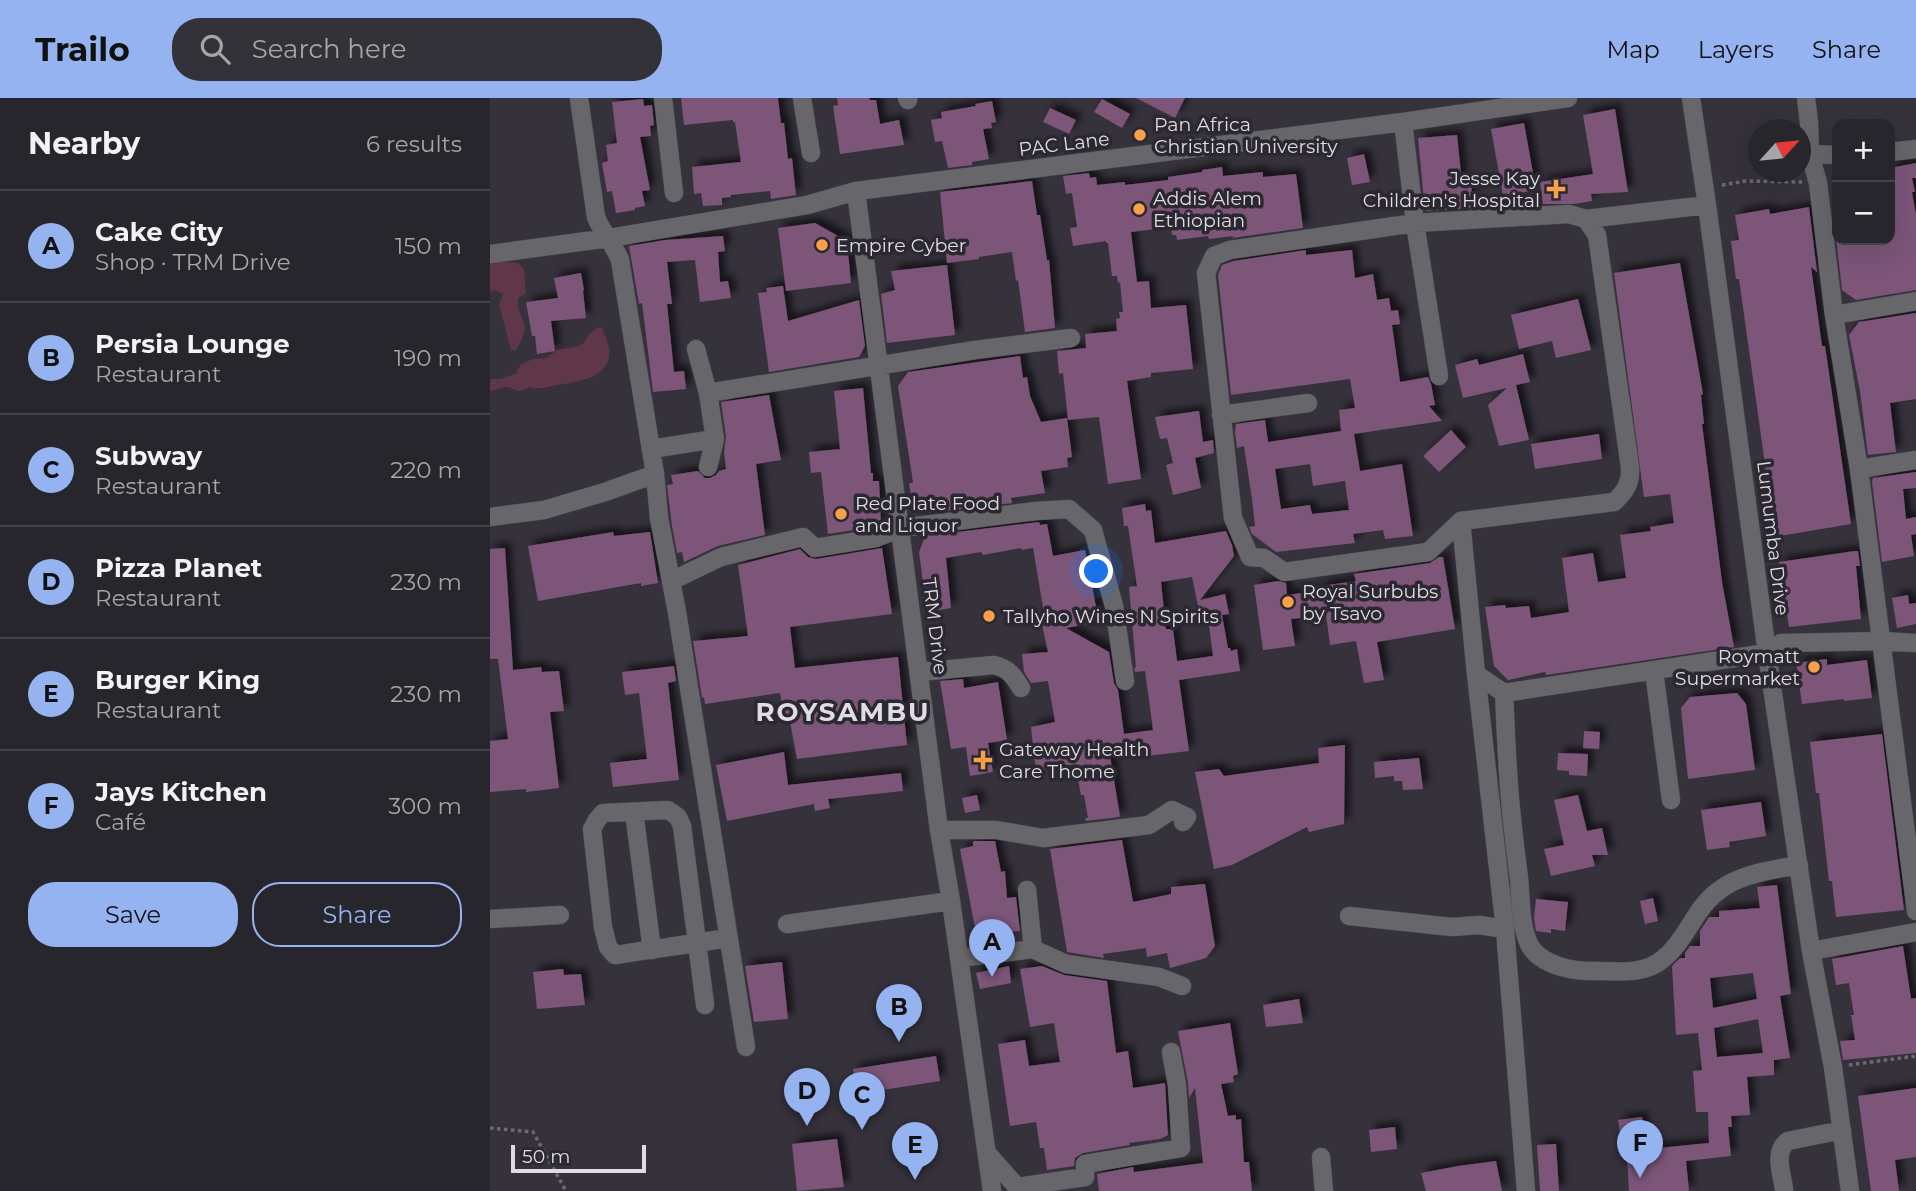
<!DOCTYPE html>
<meta charset="utf-8">
<style>
body{margin:0;font-family:Montserrat,sans-serif;background:#343239;color:#f1f3f6}
.controls{position:absolute;right:21px;top:21px;display:grid;overflow:hidden;border-radius:14px;box-shadow:0 7px 28px #0002}
.controls button{width:63px;height:63px;display:grid;place-items:center;padding:0;border:0;border-bottom:2px solid #444349;background:#28262d;color:#f1f3f6;font:35px sans-serif}
.compass{position:absolute;left:1258px;top:21px;width:63px;height:63px;border-radius:50%;background:#28262d;box-shadow:0 7px 28px #0002;rotate:63deg}
.scale{position:absolute;left:21px;bottom:18px;width:135px;box-sizing:border-box;padding-left:7px;border:4px solid #dfdde3;border-top:0;font-size:19px;line-height:24px;white-space:nowrap;color:#dfdde3;-webkit-text-stroke:5px #2c2831;paint-order:stroke}
.you{position:absolute;left:607px;top:474px;width:24px;height:24px;margin:-18px;border:5px solid #fff;border-radius:50%;background:#1a73e8;box-shadow:0 0 0 10px #1a73e833}
.badge{display:grid;place-items:center;width:46px;height:46px;border-radius:50%;background:#95b2f1;color:#111;font-size:23px;font-weight:700}
.pin{position:absolute;translate:-50% -58px;filter:drop-shadow(0 2px 4px #0008)}
.pin::after{content:'';position:absolute;top:37px;width:24px;height:21px;background:inherit;clip-path:polygon(0 0,100% 0,50% 100%)}
.list{margin:0;padding:0;list-style:none}
h2{display:flex;justify-content:space-between;align-items:center;height:91px;margin:0;padding:0 28px;font-size:30px}
h2 small{font-size:23px;font-weight:400;color:#a5a5aa}
.list li{display:grid;grid-template-columns:46px 1fr auto;gap:21px;align-items:center;box-sizing:border-box;height:112px;padding:0 28px;border-top:2px solid #444349}
.list b{display:block;font-size:26px;white-space:nowrap}
.list p{margin:0;font-size:23px;white-space:nowrap;color:#a5a5aa}
.list em{font-size:23px;font-style:normal;color:#a5a5aa}
.actions{display:flex;gap:14px;padding:21px 28px}
.actions a{flex:1;padding:16px 0;border:2px solid #95b2f1;border-radius:28px;text-align:center;font-size:24px;color:#95b2f1}
.actions .main{background:#95b2f1;color:#111}
.icon{flex:none;width:38px;height:38px;fill:none;stroke:currentColor;stroke-width:2;stroke-linecap:round;stroke-linejoin:round}
.map{position:relative;flex:none;width:1426px;height:1093px;overflow:hidden}
header{display:flex;align-items:center;gap:42px;box-sizing:border-box;height:98px;padding:0 35px;background:#95b2f1;color:#111}
header strong{font-size:33px}
nav{display:flex;gap:38px;margin-inline-start:auto;font-size:24px}
.search{width:490px;height:63px;background:#343239;display:flex;align-items:center;gap:18px;box-sizing:border-box;padding:0 24px;border-radius:28px;color:#a5a5aa;font-size:26px}
main{display:flex}
aside{flex:1;background:#28262d}
.map>svg:first-child{display:block}
.green{fill:#5f3749}
.building{fill:#7c5479;fill-rule:evenodd;filter:url(#shadow)}
.lines{fill:none;stroke-linecap:round;stroke-linejoin:round}
.minor-casing{stroke:#54515a;stroke-width:19}
.path{stroke:#6d6a73;stroke-width:3.5;stroke-dasharray:3.5 3.5;stroke-linecap:butt}
.minor{stroke:#66666b;stroke-width:18}
.poi-dot{fill:#f8a14a;stroke:#2c2831;stroke-width:2.5}
.labels{text-anchor:middle;dominant-baseline:central;stroke-width:7;stroke-linejoin:round;paint-order:stroke}
.poi-label{font-size:19px;fill:#dfdde3;stroke:#2c2831;text-anchor:start}
.street-label{font-size:19px;fill:#dfdde3;stroke:#2c2831}
.district-label{font-size:26px;font-weight:bold;letter-spacing:2px;fill:#dfdde3;stroke:#2c2831}
</style>
<header>
<strong>Trailo</strong>
<div class="search"><svg class="icon" aria-label="search" viewBox="0 0 24 24"><circle cx="10" cy="10" r="6"/><path d="M15 15l6 6"/></svg>Search here</div>
<nav><a>Map</a><a>Layers</a><a>Share</a></nav>
</header>
<main>
<aside>
<h2>Nearby<small>6 results</small></h2>
<ul class="list">
<li><span class="badge">A</span><div><b>Cake City</b><p>Shop · TRM Drive</p></div><em>150 m</em></li>
<li><span class="badge">B</span><div><b>Persia Lounge</b><p>Restaurant</p></div><em>190 m</em></li>
<li><span class="badge">C</span><div><b>Subway</b><p>Restaurant</p></div><em>220 m</em></li>
<li><span class="badge">D</span><div><b>Pizza Planet</b><p>Restaurant</p></div><em>230 m</em></li>
<li><span class="badge">E</span><div><b>Burger King</b><p>Restaurant</p></div><em>230 m</em></li>
<li><span class="badge">F</span><div><b>Jays Kitchen</b><p>Café</p></div><em>300 m</em></li>
</ul>
<div class="actions"><a class="main">Save</a><a>Share</a></div>
</aside>
<div class="map">
<svg width="1426" height="1093" viewBox="0 0 1426 1093">
<defs>
<filter id="shadow"><feDropShadow dx="6" dy="-6" stdDeviation="3.5" flood-color="#0009"/></filter>
</defs>
<rect width="100%" height="100%" fill="#36323c"/>
<path class="green" d="M0 163 28 165 34 171 36 195 28 200C27 225 45 223 26 252H21L9 206 13 196 5 192 0 194Z
M111 229C115 235 117 243 119 250 123 279 89 284 67 287 58 289 48 292 39 289 27 297 28 291 17 289 13 289 5 292 0 293V281H10L25 276 31 266 43 261 56 260 67 252 85 249 94 245 99 236 107 230Z"/>
<path class="building" d="M191 0H288L291 25H294L298 61 302 60 306 97 281 101 280 93 241 97V99L232 100V107L213 108 211 95 204 96 202 69 251 64 245 24H243V22L194 27Z
M347 0H379L380 2H386L390 26 409 22 414 47 350 56 343 8 348 7Z
M646 0H695L685 20Z
M153 1 154 8 162 7 164 27 160 28 161 38 150 39 160 92 152 93 155 108 145 110V112L126 115 122 93 117 94 112 65 118 63 116 47 127 45 122 4Z
M612 1 640 16 632 30 604 14Z
M502 3 506 24 501 25 502 30 493 31 499 61 482 64V67L458 70 452 43 445 44 441 22 452 20 451 14 486 8 485 6Z
M560 10 586 22 579 36 553 24Z
M1125 11 1138 94 1101 96 1102 103 1084 106H1053L1050 84 1103 76 1093 17Z
M1034 25 1046 92 1013 98 1001 31Z
M967 37 972 85 982 82 981 110 935 113 928 40Z
M874 56 880 84 862 87 857 60Z
M1426 65V80H1422L1425 94H1422L1426 117V192L1366 202 1352 192 1342 105 1347 104V142H1400V70Z
M732 69 733 78 773 74V79L806 76 813 130 742 140 744 138 719 141 718 138 687 142 686 137H682L681 129 641 134 647 184 659 183 661 210 696 207 703 271 661 275V279L637 283 651 381 618 386 609 319 578 322 573 275 569 276 567 253 596 250 595 236 627 233 626 221 630 220 629 214H633L630 184 628 185 627 178H622L618 145H616V143L583 148 580 130 587 129 582 95 576 96 573 78 599 75 600 80 606 79 607 87 635 84V87L678 82V79L712 74V72Z
M542 83 547 117H550L557 162H559L565 230 535 234 528 182 526 183 522 154 489 159V161L457 165 450 94Z
M1319 109 1327 174 1321 169 1332 248H1335L1361 426 1284 439 1275 380H1277L1273 352 1249 181H1246L1241 143 1249 142 1245 117 1279 111 1280 116Z
M325 125 357 143 361 185 296 193 288 130Z
M233 138 235 153 228 154 230 184 238 183 241 200 210 204 205 162 177 164 182 206H177L184 274 194 273 196 291 163 294 152 205 149 206 139 148 175 142Z
M816 152V157L862 152 865 180 883 176 887 202 899 200 901 213 908 212 910 226 902 227 910 284 938 279 941 286 945 307 939 308 952 323 864 336 870 373 912 366 923 438 895 441 893 432 863 436 865 445 786 454 762 436 759 429 765 428 762 401 754 348 747 350 745 334 746 326 775 322 778 344 851 333 849 312 865 310 860 281 741 297 728 177 732 167 743 163ZM820 366 823 388 855 383 859 412 822 416 820 407 791 411 785 371Z
M1190 165 1213 296 1211 297 1214 326H1212L1232 484 1244 549 1056 577 1055 574 1018 582 1004 568 995 509 1015 507 1016 510 1039 508 1041 520 1079 514 1072 460 1103 455 1108 484 1136 480 1130 437 1161 433 1160 429 1184 425 1180 396 1154 399 1124 175Z
M457 167 465 237 397 245 391 196 405 192 401 173Z
M91 175 94 192 93 193 96 220 61 223 65 253 47 256 45 238H42L36 204 68 200 64 180Z
M293 188 298 223 369 202 375 248 369 259 279 274 268 195 277 194 276 190Z
M1088 201 1101 252 1066 260 1062 243 1029 251 1021 217Z
M1426 215V301L1400 305 1406 354 1378 357 1370 293 1359 237 1369 224Z
M1033 256 1040 284 1026 287 1039 342 1009 348 998 307 1017 290 973 300 965 267 987 261 989 267Z
M530 258 533 280 537 279 540 298 551 324 577 320 582 359 577 360 578 369 551 373 555 395 521 400 522 405 437 415 423 407 419 386 423 384 408 288 418 274Z
M373 290 381 375H383V383H389L391 426 383 429 338 436 331 374 321 375 319 354 350 351 344 293Z
M279 297 291 362 266 366 275 437 228 448 194 464 192 454 187 455 182 428 177 387 183 386 181 377 208 373 215 380H220L226 377 229 373 236 371 234 354 236 339 231 304Z
M709 313 713 344 723 342 724 355 705 360 711 390 683 397 676 367 683 365 677 340 670 341 665 319Z
M961 332 976 349 949 374 933 358Z
M1109 336 1112 361 1045 371 1041 346Z
M1426 374V390L1413 391 1416 421 1426 419V436L1421 437 1424 458 1392 464 1382 384 1383 380Z
M655 406 656 413 661 412 665 445 736 433 742 447 744 458 710 502 735 496 739 516 732 517 738 550H740L741 553 747 551 750 573 689 582 699 653 649 659V655L620 658 630 718 629 719 596 723 595 720H598L594 697H591L585 666 546 673 541 629 565 624 558 583 541 585 534 574 532 556 558 554 549 514 554 515 543 450 532 452 531 450 493 457 491 454 456 460 461 510 437 514 429 454 435 438 549 424 550 427 557 426 563 458 595 452 609 524 576 530 619 554 624 585 628 592 634 636 663 632 655 573 645 574 644 569 646 570 639 489 647 488 638 428H634L632 410ZM702 479 711 522 718 520 723 558 687 563 683 531H676L671 484Z
M123 434 124 438 160 434 168 485 151 488V485L48 503 38 448Z
M15 450 23 572 51 569 52 574 69 573 74 613 60 614 69 690 36 694V691L0 694V643L18 641 8 561H0V451Z
M392 450 402 516 300 529 305 570 408 559 417 647 307 661 300 624 295 625 290 595 215 606 214 599 212 600 203 543 258 538 248 467 310 451 318 459 326 461Z
M1365 453H1368L1370 468H1366L1371 521 1299 529 1289 464Z
M949 459H953L965 531 887 544 894 582 874 585 866 543 840 547 836 517 801 521 805 548 773 552 764 487 788 483 796 485 797 497 832 492 831 488 866 483 864 476 940 465Z
M1418 497 1419 506 1426 505V526L1407 530 1402 500Z
M1337 561V567L1377 562 1382 600 1354 603V601L1312 606 1306 565Z
M184 568 186 583 178 585 189 682 123 689 120 665 157 661 149 595 135 597 132 574Z
M473 581 474 590 508 584 517 642 498 645 503 674 480 678 476 649 461 651 450 583Z
M1247 595 1256 606 1265 672 1198 681 1191 610 1200 599Z
M1094 633 1110 634 1109 651 1093 650Z
M1392 636 1414 812 1346 819 1342 783H1339L1329 695H1326L1320 644Z
M855 647 854 726 819 734 817 729 742 767 724 771 705 674 729 671 734 678 829 665 828 650Z
M294 654 298 687 411 675 413 693 338 701 340 710 325 713 324 706 237 723 226 667Z
M1068 655 1098 656 1097 678 1079 677V673L1067 672Z
M929 660 933 691 913 692 912 683H904V678L885 680 884 664Z
M487 697 490 712 475 715 472 700Z
M1088 697 1097 733 1112 730 1118 757H1102L1105 768 1061 778 1054 751 1074 747 1064 702Z
M1271 704 1276 738 1239 744 1240 749 1217 752 1211 712Z
M632 742 643 804 681 796V789L715 786 725 848 716 860 680 870 677 855 657 859 656 850 613 856 614 860 577 854 560 751Z
M483 743H505L511 774 515 773 517 800 526 799 530 833 515 834 516 841 488 846 470 751 483 748Z
M1287 787 1301 896 1290 898 1300 960 1284 962V977L1257 979 1260 1017 1241 1018 1242 1029H1238L1241 1058 1196 1063 1199 1093H1139L1136 1042 1131 1043 1128 1022 1152 1019 1157 1051 1219 1045 1218 1014H1206L1203 973 1212 972 1208 935 1186 937 1182 868 1190 860H1195V855L1200 848H1210V833L1219 819H1229V813L1270 810 1267 789ZM1263 875 1267 901 1223 910 1220 880ZM1268 921 1273 955 1227 959 1224 930Z
M1163 800 1168 823 1155 826 1150 803Z
M1046 801 1078 804 1075 833 1061 831V835L1046 833 1044 820Z
M1413 848 1421 901 1426 900V955L1353 962 1350 943 1365 942 1361 917H1364L1359 885 1346 887 1342 861Z
M292 864 298 921 264 924 255 868Z
M519 868 521 885 490 891 486 875Z
M552 868 574 877 617 883 626 955 638 953 643 990 675 985 678 1037 670 1041 639 1045 640 1047 593 1055 585 1060 584 1068 557 1072 554 1050H550L546 1024 520 1028 508 946 535 942 539 968 570 964 564 925 540 929 530 871Z
M73 871 74 877 91 876 95 907 47 911 43 874Z
M809 901 813 925 776 929 773 907Z
M740 925 748 976 743 978 744 984 731 986 738 1018 746 1017V1022L751 1021 754 1064H759L762 1093H609L607 1076 643 1069 644 1074 713 1065 705 990 699 1000 698 985 688 933Z
M446 958 450 983 367 996 363 971Z
M1426 990V1059L1405 1062 1409 1093H1381L1368 998Z
M905 1029 907 1051 881 1054 879 1032Z
M347 1041 354 1089 307 1093 302 1046Z
M1066 1046 1069 1093H1050L1047 1047Z
M1006 1063 1012 1093H936L931 1075 968 1068Z"/>
<g class="lines">
<g class="minor-casing">
<path id="minor" d="M89 0 106 119C112 135 124 146 130 162L165 376 169 420 187 514 256 949
M173 0 184 95
M312 0 321 55
M417 0 418 2
M1201 0 1217 107 1277 555 1321 853 1343 969 1360 1093
M1316 0 1319 25 1320 56 1328 85 1344 217 1369 371 1426 813
M913 24 925 125 949 278
M1400 54 1426 51
M1320 56 1347 57
M366 93 449 732 461 803 502 1093
M1079 116 1096 121 1107 137 1140 369C1141 385 1136 393 1124 404L971 423 938 454 794 474 774 460 760 459 743 420 716 175 724 158 740 152 925 125Z
M1096 121 1217 107
M0 156 119 140 317 107 366 93 913 24 1078 0
M1344 217 1426 203
M206 251 218 295 225 341 218 369
M218 295 485 252 581 240
M731 317 818 305
M161 351 225 341
M1369 371 1426 362
M0 419 54 412 115 394 165 376
M971 423 986 576 1015 831 1036 1093
M181 483 231 459 313 439 325 450 386 440 411 430 546 413 579 411 603 432 624 508 635 583
M1164 573 1181 702
M429 574 504 567C519 571 523 577 531 590
M986 576 1014 595 1277 555 1291 545H1295L1392 543 1426 545
M1014 595C1016 634 1017 673 1021 711 1023 734 1026 757 1029 780 1031 801 1030 829 1040 848 1052 868 1085 874 1107 873 1129 873 1154 877 1173 861 1188 849 1197 831 1208 815 1232 778 1269 774 1309 767
M144 714 162 852
M449 732H506L553 740 659 727 682 712 697 719 693 724
M537 792 543 851
M859 818 962 829 989 827 1015 831
M0 821 70 817
M297 826 461 803
M1321 853 1426 834
M469 860 543 851 576 866 669 879 692 888
M215 907 192 728 188 719 178 712 113 715 107 722 102 731 113 829 118 849 125 857C163 851 201 846 238 840
M497 1055 527 1089 595 1079V1066L691 1050 687 987 681 954
M831 1059 834 1093
M1294 1091C1292 1076 1283 1053 1298 1043L1352 1032"/>
</g>
<path class="path" d="M1232 87 1256 83 1312 84
M1359 967 1426 958
M0 1030 43 1034 76 1093"/>
<use href="#minor" class="minor"/>
</g>
<g class="poi-dot">
<circle cx="650" cy="37" r="7"/>
<path d="M1062.5 80.5h7v7h7v7h-7v7h-7v-7h-7v-7h7z"/>
<circle cx="649" cy="111" r="7"/>
<circle cx="332" cy="147" r="7"/>
<circle cx="351" cy="416" r="7"/>
<circle cx="798" cy="504" r="7"/>
<circle cx="499" cy="518" r="7"/>
<circle cx="1324" cy="569" r="7"/>
<path d="M489.5 651.5h7v7h7v7h-7v7h-7v-7h-7v-7h7z"/>
</g>
<g class="labels">
<g class="poi-label">
<text x="664" y="26">Pan Africa<tspan x="664" dy="22">Christian University</tspan></text>
<text x="1050" y="80" text-anchor="end">Jesse Kay<tspan x="1050" dy="22">Children's Hospital</tspan></text>
<text x="663" y="100">Addis Alem<tspan x="663" dy="22">Ethiopian</tspan></text>
<text x="346" y="147">Empire Cyber</text>
<text x="365" y="405">Red Plate Food<tspan x="365" dy="22">and Liquor</tspan></text>
<text x="812" y="493">Royal Surbubs<tspan x="812" dy="22">by Tsavo</tspan></text>
<text x="513" y="518">Tallyho Wines N Spirits</text>
<text x="1310" y="558" text-anchor="end">Roymatt<tspan x="1310" dy="22">Supermarket</tspan></text>
<text x="509" y="651">Gateway Health<tspan x="509" dy="22">Care Thome</tspan></text>
</g>
<g class="street-label">
<text transform="translate(574 46) rotate(-7)">PAC Lane</text>
<text transform="translate(1283 440) rotate(83)">Lumumba Drive</text>
<text transform="translate(445 528) rotate(83)">TRM Drive</text>
</g>
<g class="district-label">
<text x="353" y="614">ROYSAMBU</text>
</g>
</g>
</svg>
<div class="controls">
<button>+</button>
<button>−</button>
</div>
<svg class="compass" viewBox="-18 -18 36 36"><path d="M0-13l5 13h-10z" fill="#e53935"/><path d="M0 13l5-13h-10z" fill="#a5a5aa"/></svg>
<div class="scale">50 m</div>
<div class="you"></div>
<div class="pin badge" style="left:502px;top:879px">A</div>
<div class="pin badge" style="left:409px;top:944px">B</div>
<div class="pin badge" style="left:372px;top:1032px">C</div>
<div class="pin badge" style="left:317px;top:1028px">D</div>
<div class="pin badge" style="left:425px;top:1082px">E</div>
<div class="pin badge" style="left:1150px;top:1080px">F</div>
</div>
</main>
